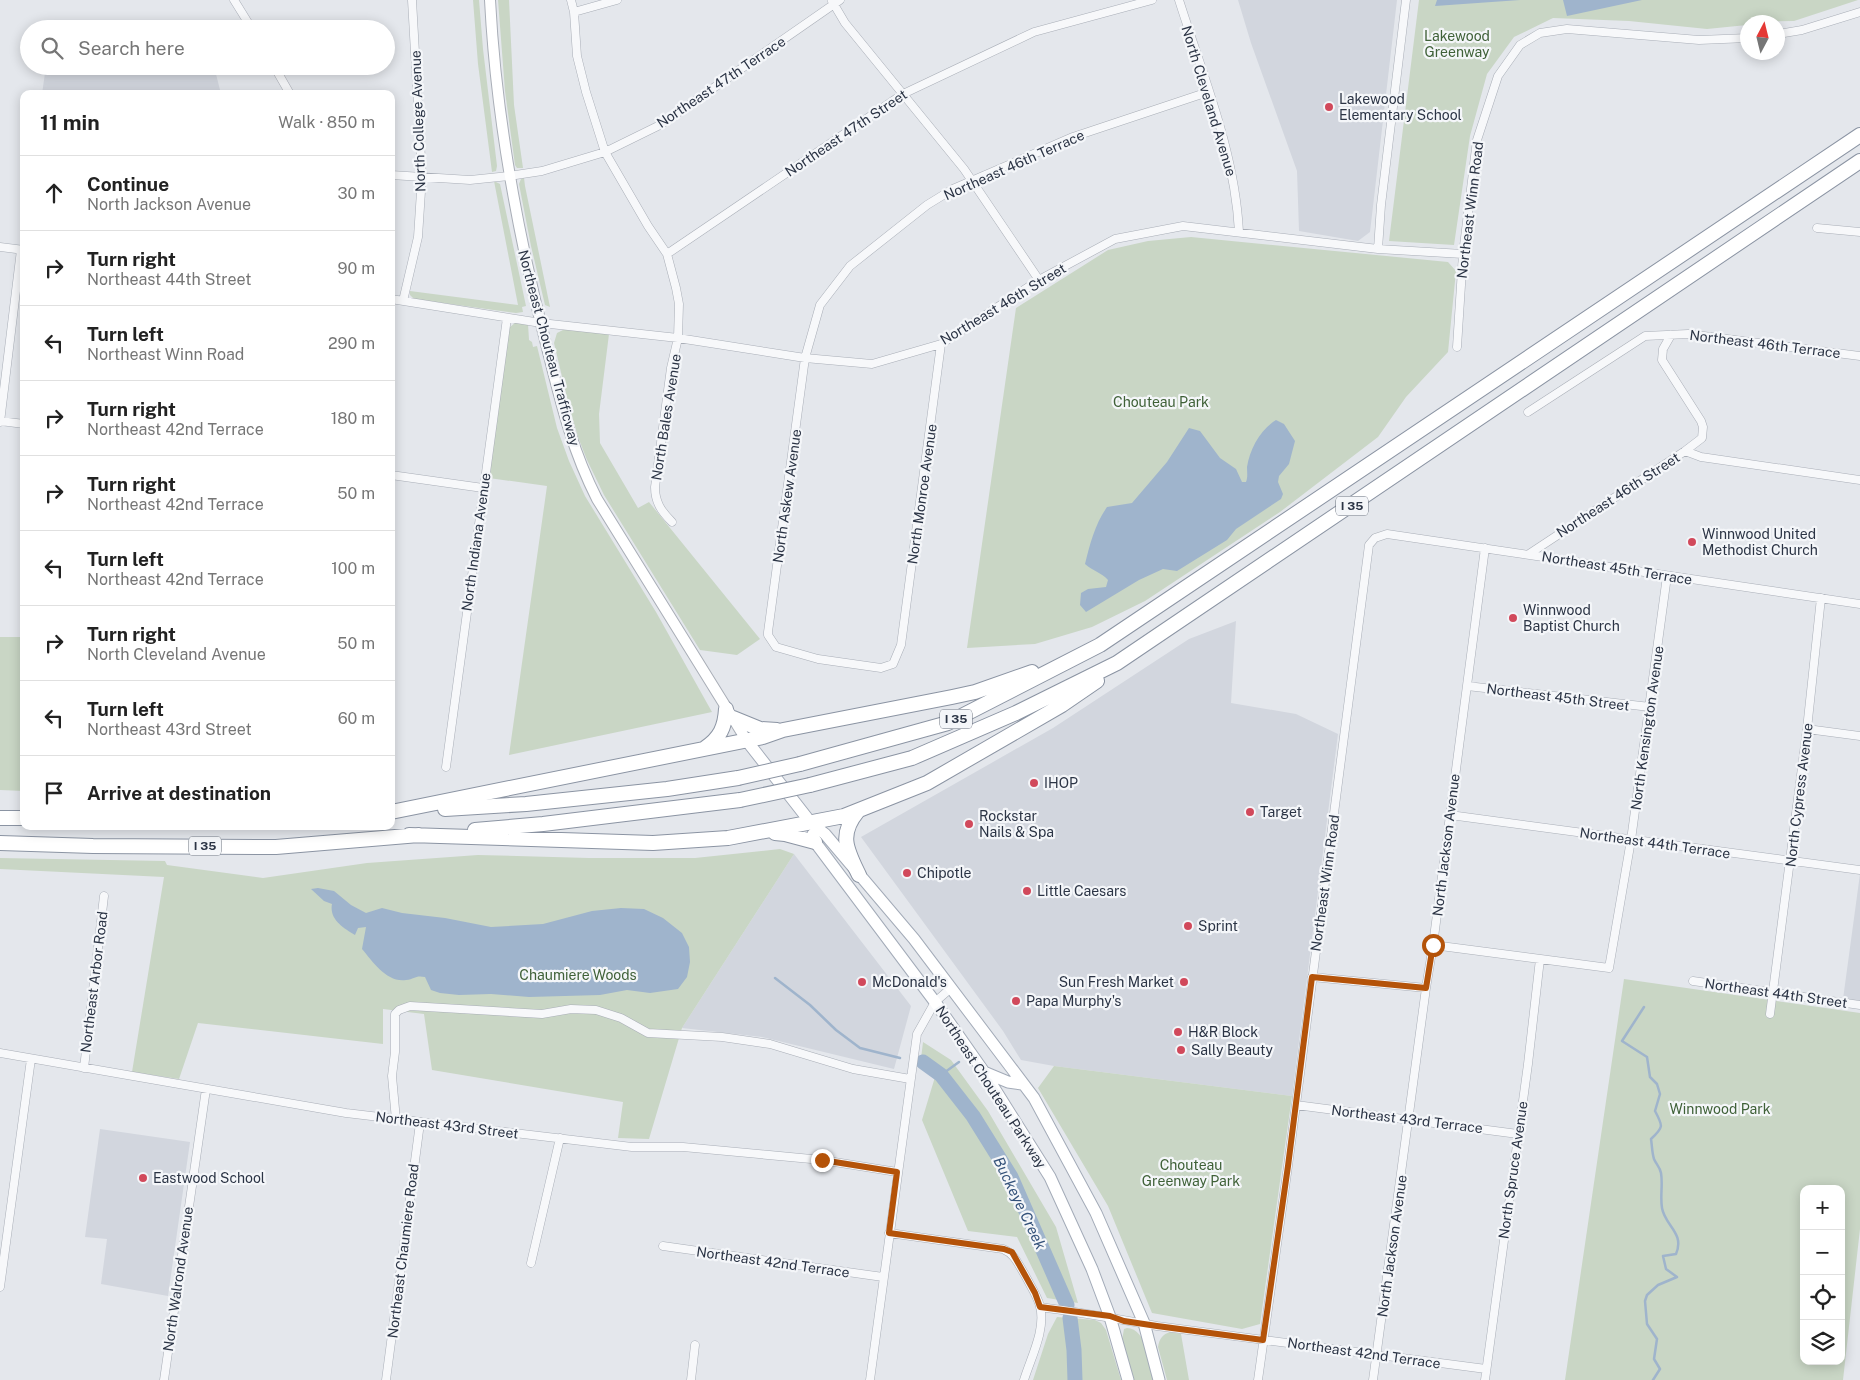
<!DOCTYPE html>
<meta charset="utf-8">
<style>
body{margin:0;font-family:"Public Sans",sans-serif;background:#f2f2f2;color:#222}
.controls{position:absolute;right:15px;bottom:15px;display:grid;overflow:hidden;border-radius:10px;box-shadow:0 2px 12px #0003}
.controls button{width:45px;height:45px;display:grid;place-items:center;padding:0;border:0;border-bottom:1px solid #e0e0e0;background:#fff;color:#222;font:25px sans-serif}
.compass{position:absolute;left:1740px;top:15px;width:45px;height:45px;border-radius:50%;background:#fff;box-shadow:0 2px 12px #0003;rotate:7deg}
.stop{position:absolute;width:15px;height:15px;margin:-11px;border:4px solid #b45309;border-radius:50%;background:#fff}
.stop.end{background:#b45309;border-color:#fff;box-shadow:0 1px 5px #0008}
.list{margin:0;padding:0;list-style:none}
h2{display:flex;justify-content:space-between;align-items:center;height:65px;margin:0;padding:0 20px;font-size:21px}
h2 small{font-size:16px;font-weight:400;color:#767676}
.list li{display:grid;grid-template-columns:32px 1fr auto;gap:15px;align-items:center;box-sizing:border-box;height:75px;padding:0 20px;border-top:1px solid #e0e0e0}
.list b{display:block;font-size:19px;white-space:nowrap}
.list p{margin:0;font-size:16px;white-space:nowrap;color:#767676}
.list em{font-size:16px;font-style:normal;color:#767676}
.icon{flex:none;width:28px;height:28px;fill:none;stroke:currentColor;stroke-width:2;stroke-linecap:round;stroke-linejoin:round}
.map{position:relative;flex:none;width:1860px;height:1380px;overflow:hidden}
.search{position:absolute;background:#fff;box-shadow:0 2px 12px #0003;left:20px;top:20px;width:375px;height:55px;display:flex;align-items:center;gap:12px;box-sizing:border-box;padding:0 18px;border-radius:28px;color:#767676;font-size:19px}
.panel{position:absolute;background:#fff;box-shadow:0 2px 12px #0003;left:20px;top:90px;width:375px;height:740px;border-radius:10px}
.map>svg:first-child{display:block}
.built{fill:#d2d6de}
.green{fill:#c9d6c5;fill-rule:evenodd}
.water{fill:#9fb4cc}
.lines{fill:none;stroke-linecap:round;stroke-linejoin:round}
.stream{stroke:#9fb4cc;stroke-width:2.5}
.river{stroke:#9fb4cc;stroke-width:15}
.street-casing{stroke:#a9aeb7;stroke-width:9}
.secondary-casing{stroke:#a9aeb7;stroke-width:12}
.primary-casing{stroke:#a3abb8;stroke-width:13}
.highway-casing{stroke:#8b94a3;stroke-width:16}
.street{stroke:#f7f8fa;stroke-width:8}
.secondary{stroke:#fff;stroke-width:10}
.primary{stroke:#fff;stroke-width:11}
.highway{stroke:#fff;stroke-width:14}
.highway-bridge-casing{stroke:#8b94a3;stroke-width:16;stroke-linecap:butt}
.highway-bridge{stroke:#fff;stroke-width:14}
.route{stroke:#b45309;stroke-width:6}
.poi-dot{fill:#d1495b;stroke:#f4f6f9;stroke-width:2}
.labels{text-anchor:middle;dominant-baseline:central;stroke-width:4.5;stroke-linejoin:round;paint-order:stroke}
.shield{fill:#f4f6f9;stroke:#676e7b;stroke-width:1}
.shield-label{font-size:12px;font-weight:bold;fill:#2b3445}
.park-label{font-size:14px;fill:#3f6138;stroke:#f4f6f9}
.street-label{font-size:14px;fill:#2b3445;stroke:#f4f6f9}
.poi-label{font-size:14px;fill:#2b3445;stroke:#f4f6f9;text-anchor:start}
.water-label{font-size:15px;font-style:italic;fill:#34527a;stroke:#f4f6f9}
</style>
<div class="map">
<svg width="1860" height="1380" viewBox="0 0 1860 1380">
<rect width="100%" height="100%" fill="#e4e7ec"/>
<path class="built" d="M1238 0H1397L1370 232 1358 241 1299 231 1297 171 1251 43Z
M46 66H214L221 94H42Z
M1236 621 1231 703 1296 714 1338 734 1292 1096 1054 1066 1021 1060 1003 1031 861 837 1053 728 1189 639Z
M794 854 911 1006 894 1069 762 1037 682 1028Z
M1860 874V1001L1843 999Z
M100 1129 190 1142 168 1296 101 1284 107 1239 85 1237Z"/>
<path class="green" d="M473 0H479L483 49 497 166 496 171 492 172 478 64Z
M498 0H509L514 105 523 168H517L515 165 505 91Z
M1419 0H1858L1794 21 1748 22 1747 25 1707 29 1629 21 1553 18 1514 37 1487 74 1470 136 1454 245 1389 241Z
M524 178 525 186 550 307 545 305 531 246 519 184 521 179Z
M494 181 500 184 526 306 522 307 523 312 516 313 414 299 410 295V291L518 305Z
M1191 237 1448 262 1456 271 1448 352 1406 397 1378 437 1280 512 1145 601 1092 627 1035 644 967 648 1016 308 1108 250 1148 241Z
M516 322 528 324 529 340 532 342 533 347 537 346 557 428 569 461 585 496 656 612 712 712 509 755 547 486 489 478 509 328Z
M565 329 609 334 599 414 600 443 638 508 649 502 760 639 737 655 700 650 604 495 587 460 578 437 569 406 554 343 557 333Z
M0 637H24V791L0 790Z
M780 849 794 854 682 1028 649 1139 618 1138 623 1102 432 1070 424 1014 383 1009V1044L198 1023 179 1079 132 1072 164 877 0 869V858L165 861 167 865 263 878 367 863 478 855 589 858H695Z
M1624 979 1860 1013V1229L1843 1380H1565ZM1804 1189H1841V1361H1804Z
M923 1042 951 1060 988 1111 1056 1227 1078 1303 1047 1298 1017 1237 968 1231 922 1120 935 1077 920 1067Z
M1054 1066 1292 1096 1260 1324 1242 1329 1152 1313 1108 1206 1038 1088Z
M1057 1317 1095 1320 1101 1323 1106 1330 1121 1380H1033L1048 1334Z
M1127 1328C1147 1329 1150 1364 1154 1380H1133L1122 1340 1124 1329Z
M1170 1332 1181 1334 1189 1380H1167L1158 1347C1159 1339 1163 1334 1170 1332Z"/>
<path class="water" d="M1437 0H1520L1435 6Z
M1563 0H1642L1567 16Z
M1276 420 1284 424 1295 441 1289 464 1279 476 1278 482 1283 494 1281 499 1236 529 1227 540 1177 571 1163 569 1139 580 1086 612 1080 605 1081 593 1088 589 1106 587 1108 580C1102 573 1093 571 1085 564 1090 544 1095 524 1107 507L1132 503 1167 462 1189 428 1200 431 1220 458 1236 469 1242 482H1246C1248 477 1247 472 1247 467 1250 449 1260 430 1276 420Z
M318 888 334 891 351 905 366 913 382 908 402 913 445 918 491 927 543 924 592 911 621 908 644 909 663 918 682 933 689 947 690 962 687 977 678 989 650 993 627 990 600 995 529 997 491 994 459 995 440 993 431 990 425 977C415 975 415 979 406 980 387 983 373 962 362 949L366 927 358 928 355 935C343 928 329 919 332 904L324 901 311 889Z"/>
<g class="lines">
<path class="stream" d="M775 978 810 1005 836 1030 860 1048 900 1058
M1644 1007 1622 1041 1647 1057 1650 1077 1657 1084 1660 1094 1655 1111C1663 1126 1664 1127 1651 1139 1652 1145 1652 1153 1654 1159 1656 1164 1660 1167 1661 1173 1663 1184 1660 1197 1662 1208 1665 1226 1685 1233 1676 1254L1663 1256 1666 1269 1677 1277 1658 1285 1647 1295 1645 1301 1647 1324 1657 1339 1654 1359 1660 1369 1653 1380
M941 1075 959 1062"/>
<path class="river" d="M923 1062 941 1075 973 1116 1011 1177 1067 1305
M1070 1318 1074 1350 1075 1380"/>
<g class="street-casing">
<path id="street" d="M234 0 252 29
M571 0 574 12 577 56 586 92 605 152 648 226 667 254 676 288 679 304 678 338 671 368 655 487C655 502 661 511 672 522
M1179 0C1203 76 1235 152 1239 232
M832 1 845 23 964 169 1039 280
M574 12 617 0
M1778 34 1802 30 1860 12
M274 66 290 94
M391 175 470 180 509 176 542 171 605 152 660 125 840 0
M1817 228 1860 232
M0 247 24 250
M1378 249 1381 205 1406 0
M667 254 903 94 1034 32 1152 0
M391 299 541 323 678 338 805 358 872 364 941 344 1039 280 1115 239 1183 226 1378 249 1463 254
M403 301 418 237 422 176 412 0
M941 344 901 645 893 664 881 668 818 659 776 647 768 635V632L805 358 820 305 850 266 927 205 953 189 1073 137 1208 92
M1457 347 1463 254 1477 140 1498 76 1520 45 1540 33 1567 29 1699 40 1748 38
M1528 412 1645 336 1688 334 1860 356
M0 421 24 424
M0 422 21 250
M1685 451 1701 457 1860 480
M391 475 483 488
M1529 554 1685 451 1702 438 1703 427 1701 421 1662 360 1663 349 1671 335
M1467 686 1650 707
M1807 729 1860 736
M446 767 507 318
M1450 815 1860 870
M1433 945 1609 968 1631 840 1667 576
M1312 977 1426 988
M1693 981 1860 1005
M1770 1014 1807 729 1821 598
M0 1053 346 1113 632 1147H683L822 1160 897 1172
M84 1068 104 896
M1296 1105 1518 1134
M396 1120 392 1076 395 1052V1014L399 1010 410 1006 542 1014 571 1009 596 1010 621 1018 648 1033 722 1037 770 1044 853 1069 910 1079
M889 1233 1003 1249C1015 1254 1018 1264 1025 1275 1030 1285 1037 1295 1040 1306 1046 1330 1031 1357 1024 1380
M663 1246 883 1277
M531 1263 560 1138
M0 1287 31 1059
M1040 1307C1079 1312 1118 1319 1157 1326L1486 1369
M164 1380 206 1089
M386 1380 420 1123
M691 1380 695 1345
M870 1380 917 1034 935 1002 951 988
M1258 1380 1288 1166 1369 545 1375 538 1387 534 1860 604
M1373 1380 1426 988 1433 945 1485 548
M1485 1380 1528 1064 1540 959"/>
</g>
<g class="secondary-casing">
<path id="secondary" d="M490 0C496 117 517 231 546 344 560 399 571 448 597 499L747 741"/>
</g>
<g class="primary-casing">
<path id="primary" d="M747 741 811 823 825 834 914 939 1034 1098 1096 1213 1144 1323 1159 1380
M813 834 815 842 935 1002 984 1072 1050 1177 1092 1269 1110 1317 1128 1380
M984 1072 1008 1082 1022 1084"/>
</g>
<g class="highway-casing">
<path id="highway" d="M733 718 760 729 777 730
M705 748C720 738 725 727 726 709
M800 764 948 723 1100 645 1860 135
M810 785 912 758 1016 713 1117 663 1860 161
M445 809 526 804 667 789 738 778
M858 811C838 835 847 850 859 875
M391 812 763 737 783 730 952 697 975 692 1032 672
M0 818H24
M475 830 543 824 740 800
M775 833 785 834 815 842
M409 835 653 843 728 838 844 816 927 783 1062 705 1097 681
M0 843 93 846 276 847 419 835"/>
</g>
<use href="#street" class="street"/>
<use href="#secondary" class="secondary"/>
<use href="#primary" class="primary"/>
<use href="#highway" class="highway"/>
<g class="highway-bridge-casing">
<path id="highway-bridge" d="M738 778 800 764
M740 800 810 785"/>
</g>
<use href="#highway-bridge" class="highway-bridge"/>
</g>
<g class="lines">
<path class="route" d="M822 1160 897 1172 889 1233 1004 1249 1012 1252 1035 1293 1040 1307 1110 1316 1124 1321 1157 1326 1263 1340 1288 1166 1312 977 1426 988 1433 945"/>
</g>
<g class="poi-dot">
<circle cx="1329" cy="107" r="5"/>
<circle cx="1692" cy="542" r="5"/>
<circle cx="1513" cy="618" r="5"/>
<circle cx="1034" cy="783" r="5"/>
<circle cx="1250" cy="812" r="5"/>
<circle cx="969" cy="824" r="5"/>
<circle cx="907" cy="873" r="5"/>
<circle cx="1027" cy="891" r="5"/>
<circle cx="1188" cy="926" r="5"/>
<circle cx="862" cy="982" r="5"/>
<circle cx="1184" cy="982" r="5"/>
<circle cx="1016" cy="1001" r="5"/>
<circle cx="1178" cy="1032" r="5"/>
<circle cx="1181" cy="1050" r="5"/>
<circle cx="143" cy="1178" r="5"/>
</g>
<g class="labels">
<g class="shield">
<rect x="1336" y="496.5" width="32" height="19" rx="4"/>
<rect x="940" y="709.5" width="32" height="19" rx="4"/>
<rect x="189" y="836.5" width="32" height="19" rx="4"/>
</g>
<g class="shield-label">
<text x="1352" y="506">I 35</text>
<text x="956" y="719">I 35</text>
<text x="205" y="846">I 35</text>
</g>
<g class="park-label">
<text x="1457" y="36">Lakewood<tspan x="1457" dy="16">Greenway</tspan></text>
<text x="1161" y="402">Chouteau Park</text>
<text x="578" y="975">Chaumiere Woods</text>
<text x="1720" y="1109">Winnwood Park</text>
<text x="1191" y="1165">Chouteau<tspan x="1191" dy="16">Greenway Park</tspan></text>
</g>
<g class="street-label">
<text transform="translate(721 82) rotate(-34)">Northeast 47th Terrace</text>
<text transform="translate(1209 101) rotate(73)">North Cleveland Avenue</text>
<text transform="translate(418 121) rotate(-92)">North College Avenue</text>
<text transform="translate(846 133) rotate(-34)">Northeast 47th Street</text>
<text transform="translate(1014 165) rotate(-24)">Northeast 46th Terrace</text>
<text transform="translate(1470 210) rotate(-83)">Northeast Winn Road</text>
<text transform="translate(1003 304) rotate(-31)">Northeast 46th Street</text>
<text transform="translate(1765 344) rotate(7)">Northeast 46th Terrace</text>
<text transform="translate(549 348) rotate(75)">Northeast Chouteau Trafficway</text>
<text transform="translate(666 417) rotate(-81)">North Bales Avenue</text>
<text transform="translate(922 494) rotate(-82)">North Monroe Avenue</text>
<text transform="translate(1618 495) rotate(-33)">Northeast 46th Street</text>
<text transform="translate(787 496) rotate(-82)">North Askew Avenue</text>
<text transform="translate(476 542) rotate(-82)">North Indiana Avenue</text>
<text transform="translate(1617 568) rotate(9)">Northeast 45th Terrace</text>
<text transform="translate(1558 697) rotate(7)">Northeast 45th Street</text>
<text transform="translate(1647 728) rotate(-82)">North Kensington Avenue</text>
<text transform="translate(1799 795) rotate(-83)">North Cypress Avenue</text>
<text transform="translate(1655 843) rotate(8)">Northeast 44th Terrace</text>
<text transform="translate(1446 845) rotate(-83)">North Jackson Avenue</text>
<text transform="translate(1325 883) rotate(-82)">Northeast Winn Road</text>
<text transform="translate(94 982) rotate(-83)">Northeast Arbor Road</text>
<text transform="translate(1776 993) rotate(8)">Northeast 44th Street</text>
<text transform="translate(991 1087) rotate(57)">Northeast Chouteau Parkway</text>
<text transform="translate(1407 1119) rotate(7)">Northeast 43rd Terrace</text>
<text transform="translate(447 1125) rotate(7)">Northeast 43rd Street</text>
<text transform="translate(1513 1170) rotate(-82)">North Spruce Avenue</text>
<text transform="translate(1392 1246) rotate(-82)">North Jackson Avenue</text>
<text transform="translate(403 1251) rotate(-83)">Northeast Chaumiere Road</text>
<text transform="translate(773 1262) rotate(8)">Northeast 42nd Terrace</text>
<text transform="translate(178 1279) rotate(-82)">North Walrond Avenue</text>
<text transform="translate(1364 1353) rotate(8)">Northeast 42nd Terrace</text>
</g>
<g class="poi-label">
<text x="1339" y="99">Lakewood<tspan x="1339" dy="16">Elementary School</tspan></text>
<text x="1702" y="534">Winnwood United<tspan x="1702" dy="16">Methodist Church</tspan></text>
<text x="1523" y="610">Winnwood<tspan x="1523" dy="16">Baptist Church</tspan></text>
<text x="1044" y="783">IHOP</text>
<text x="1260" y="812">Target</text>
<text x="979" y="816">Rockstar<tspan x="979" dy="16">Nails &amp; Spa</tspan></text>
<text x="917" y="873">Chipotle</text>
<text x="1037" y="891">Little Caesars</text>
<text x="1198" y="926">Sprint</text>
<text x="872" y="982">McDonald's</text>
<text x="1174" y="982" text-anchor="end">Sun Fresh Market</text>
<text x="1026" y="1001">Papa Murphy's</text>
<text x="1188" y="1032">H&amp;R Block</text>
<text x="1191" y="1050">Sally Beauty</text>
<text x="153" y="1178">Eastwood School</text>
</g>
<g class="water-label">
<text transform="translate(1020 1203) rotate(64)">Buckeye Creek</text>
</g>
</g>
</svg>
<div class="controls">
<button>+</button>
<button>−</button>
<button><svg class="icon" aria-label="locate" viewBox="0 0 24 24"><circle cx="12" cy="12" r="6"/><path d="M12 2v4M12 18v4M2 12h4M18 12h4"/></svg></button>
<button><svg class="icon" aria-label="layers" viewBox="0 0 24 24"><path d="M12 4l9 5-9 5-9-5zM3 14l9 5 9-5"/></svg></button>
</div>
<svg class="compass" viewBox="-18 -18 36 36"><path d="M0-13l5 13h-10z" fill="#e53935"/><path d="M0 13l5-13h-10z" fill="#767676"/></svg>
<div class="stop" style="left:1433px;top:945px"></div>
<div class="stop end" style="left:822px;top:1160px"></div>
<div class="search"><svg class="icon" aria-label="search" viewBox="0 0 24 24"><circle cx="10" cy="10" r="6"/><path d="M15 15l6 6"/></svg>Search here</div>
<section class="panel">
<h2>11 min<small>Walk · 850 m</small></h2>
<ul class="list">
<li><svg class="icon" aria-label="ahead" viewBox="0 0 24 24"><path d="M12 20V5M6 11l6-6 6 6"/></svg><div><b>Continue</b><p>North Jackson Avenue</p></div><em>30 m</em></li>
<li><svg class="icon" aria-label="right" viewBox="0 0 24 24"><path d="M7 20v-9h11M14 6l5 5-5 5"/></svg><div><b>Turn right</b><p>Northeast 44th Street</p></div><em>90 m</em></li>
<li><svg class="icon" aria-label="left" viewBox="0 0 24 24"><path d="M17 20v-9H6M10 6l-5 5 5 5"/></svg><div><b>Turn left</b><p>Northeast Winn Road</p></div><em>290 m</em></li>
<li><svg class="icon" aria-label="right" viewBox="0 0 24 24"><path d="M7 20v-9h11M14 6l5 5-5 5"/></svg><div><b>Turn right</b><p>Northeast 42nd Terrace</p></div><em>180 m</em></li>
<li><svg class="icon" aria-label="right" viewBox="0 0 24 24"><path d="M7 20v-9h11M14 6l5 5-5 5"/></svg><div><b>Turn right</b><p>Northeast 42nd Terrace</p></div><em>50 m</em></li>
<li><svg class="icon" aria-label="left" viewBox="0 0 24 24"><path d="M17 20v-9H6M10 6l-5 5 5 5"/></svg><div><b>Turn left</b><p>Northeast 42nd Terrace</p></div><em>100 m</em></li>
<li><svg class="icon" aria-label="right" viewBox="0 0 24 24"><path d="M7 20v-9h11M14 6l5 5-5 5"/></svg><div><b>Turn right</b><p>North Cleveland Avenue</p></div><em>50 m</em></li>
<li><svg class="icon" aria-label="left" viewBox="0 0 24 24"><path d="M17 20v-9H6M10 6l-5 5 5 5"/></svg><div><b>Turn left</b><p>Northeast 43rd Street</p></div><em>60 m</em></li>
<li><svg class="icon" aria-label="arrive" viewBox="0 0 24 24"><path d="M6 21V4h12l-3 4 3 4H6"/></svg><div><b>Arrive at destination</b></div></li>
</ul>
</section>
</div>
